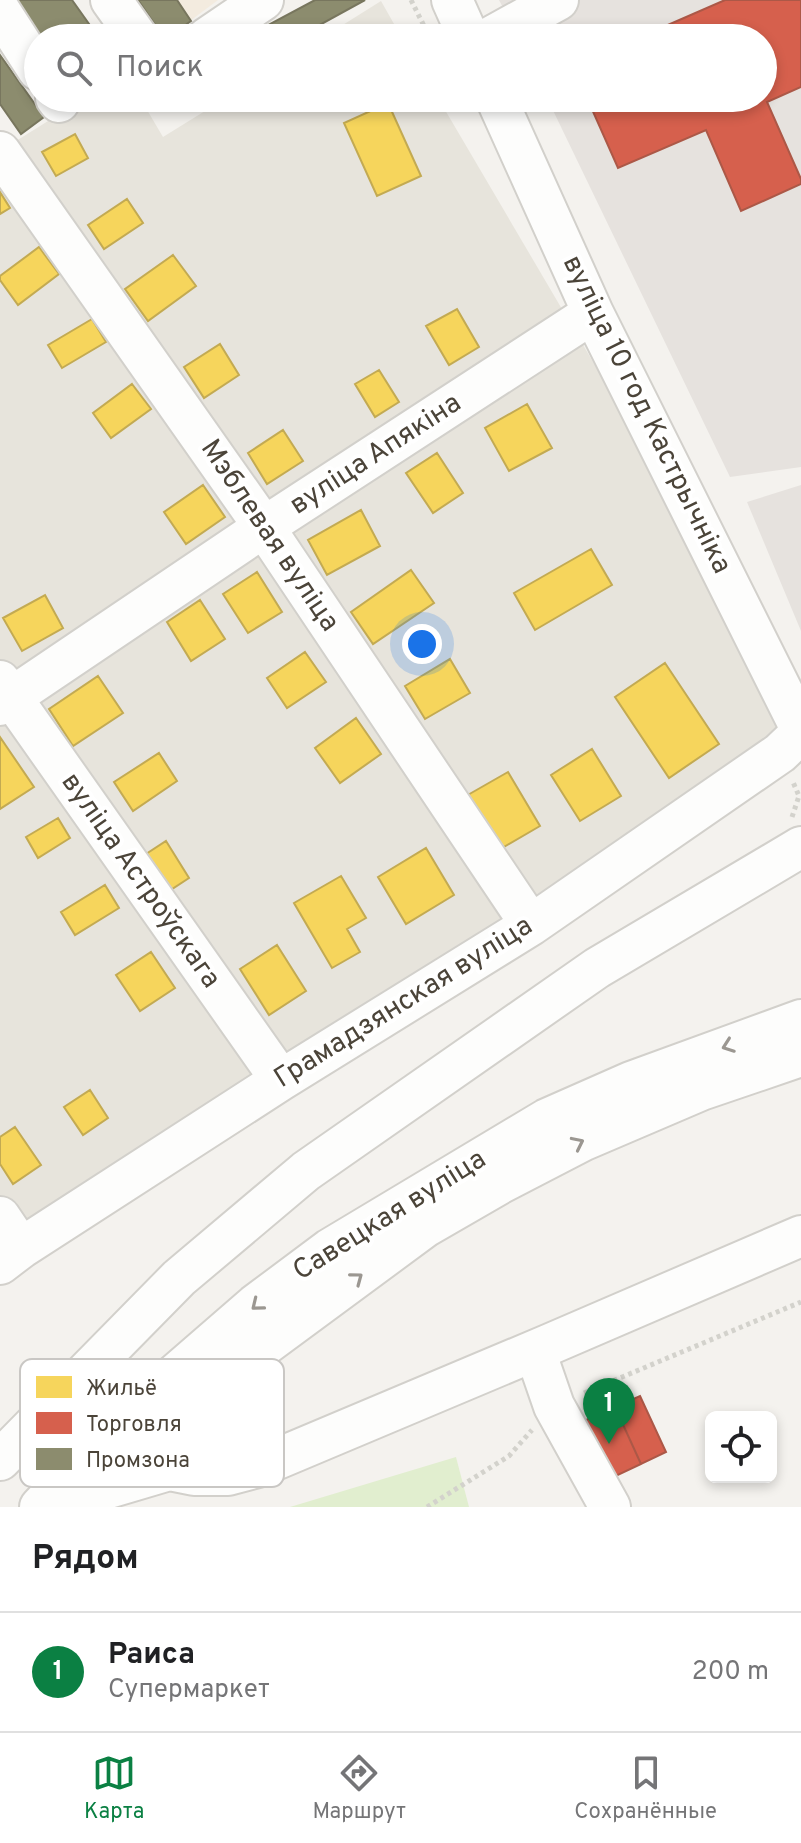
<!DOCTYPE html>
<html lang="ru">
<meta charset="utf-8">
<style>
body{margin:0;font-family:Overpass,sans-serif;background:#f6f6f6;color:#202124}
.controls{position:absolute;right:24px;bottom:24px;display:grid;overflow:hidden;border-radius:12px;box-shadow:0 4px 12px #0003}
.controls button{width:72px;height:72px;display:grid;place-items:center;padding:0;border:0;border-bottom:2px solid #e0e0e0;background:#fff;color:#202124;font:40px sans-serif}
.you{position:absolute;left:422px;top:644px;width:28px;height:28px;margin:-20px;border:6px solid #fff;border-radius:50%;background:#1a73e8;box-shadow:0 0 0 12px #1a73e833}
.badge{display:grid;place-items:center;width:52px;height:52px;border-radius:50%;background:#0b8043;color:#fff;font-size:26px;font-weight:700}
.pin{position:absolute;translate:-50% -66px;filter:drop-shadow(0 2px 4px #0008)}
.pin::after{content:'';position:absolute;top:42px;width:28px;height:24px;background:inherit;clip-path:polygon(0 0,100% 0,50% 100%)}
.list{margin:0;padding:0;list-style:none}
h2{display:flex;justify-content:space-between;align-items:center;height:104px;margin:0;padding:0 32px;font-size:34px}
h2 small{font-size:26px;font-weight:400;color:#757577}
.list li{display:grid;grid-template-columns:52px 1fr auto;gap:24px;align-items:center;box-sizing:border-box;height:120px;padding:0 32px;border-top:2px solid #e0e0e0}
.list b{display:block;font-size:30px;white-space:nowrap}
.list p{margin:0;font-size:26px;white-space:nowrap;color:#757577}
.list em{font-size:26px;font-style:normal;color:#757577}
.icon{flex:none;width:44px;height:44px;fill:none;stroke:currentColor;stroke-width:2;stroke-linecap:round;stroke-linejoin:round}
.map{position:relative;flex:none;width:801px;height:1507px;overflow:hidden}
.search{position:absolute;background:#fff;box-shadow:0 4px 12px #0003;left:24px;right:24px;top:24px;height:88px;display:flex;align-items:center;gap:20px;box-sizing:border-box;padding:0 28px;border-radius:44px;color:#757577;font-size:30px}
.sheet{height:224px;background:#fff}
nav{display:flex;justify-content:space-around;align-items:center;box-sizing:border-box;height:112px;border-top:2px solid #e0e0e0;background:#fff;font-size:22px;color:#757577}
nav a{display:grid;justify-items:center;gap:4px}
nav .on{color:#0b8043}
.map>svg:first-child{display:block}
.residential{fill:#e7e4dc}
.commercial{fill:#f3ebdf}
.industrial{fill:#e6e2de}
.green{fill:#e1eecf}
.homes{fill:#f6d55c;stroke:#c3aa52;stroke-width:2}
.shops{fill:#d6604d;stroke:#ac5847;stroke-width:2}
.industry{fill:#8c8c6e;stroke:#78765e;stroke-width:2}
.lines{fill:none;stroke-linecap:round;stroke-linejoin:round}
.minor-casing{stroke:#d2d0cb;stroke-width:44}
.path{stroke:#d3d2cc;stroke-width:5;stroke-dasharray:4 4;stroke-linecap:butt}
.minor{stroke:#fdfdfc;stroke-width:40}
.oneway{stroke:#9b9791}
.labels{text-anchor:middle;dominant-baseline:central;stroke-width:8;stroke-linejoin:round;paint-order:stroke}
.street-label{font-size:28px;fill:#4b4439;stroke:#fff}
.key{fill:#fff;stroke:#c9c7c4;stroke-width:2}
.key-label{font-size:22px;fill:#4b4439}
</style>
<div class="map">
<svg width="801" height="1507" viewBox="0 0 801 1507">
<rect width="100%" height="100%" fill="#f4f2ee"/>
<path class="residential" d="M381 1 402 38H322Z
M85 98H140L163 137 226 98H438L801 716 0 1273V151Z"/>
<path class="commercial" d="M138 0H218L167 38H164Z"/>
<path class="industrial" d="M499 0H801V467L730 477 547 98H763V38H519Z
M801 485V631L747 502Z"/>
<path class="green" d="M456 1457 469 1507H290Z"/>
<path class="homes" d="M388 103 421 176 377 196 344 123Z
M75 134 88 158 56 176 42 152Z
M0 192 10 208 0 214Z
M127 199 143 223 104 249 88 225Z
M39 247 59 274 18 305 0 280V276Z
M173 255 196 286 148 321 125 289Z
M457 309 479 347 449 365 426 326Z
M92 319 106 342 62 368 48 345Z
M220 344 239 375 204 398 184 367Z
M379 370 399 402 375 417 355 384Z
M132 384 151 409 111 438 93 413Z
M527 404 552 448 509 471 485 428Z
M283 430 303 461 267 484 248 453Z
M437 453 463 493 433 513 406 473Z
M203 485 225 517 186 544 164 512Z
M361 510 380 546 327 575 308 540Z
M591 549 612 585 535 630 514 593Z
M411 570 434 603 373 644 351 612Z
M257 572 282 612 248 633 223 594Z
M45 595 63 628 22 651 3 618Z
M200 600 225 639 191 661 167 622Z
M305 652 326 682 287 708 267 678Z
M450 659 470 693 425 719 405 686Z
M665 663 719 744 669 778 615 697Z
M98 676 123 713 73 746 49 709Z
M356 718 381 754 340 783 315 748Z
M0 737 34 787 0 809Z
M592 749 621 796 580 821 551 775Z
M159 753 177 781 133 811 114 782Z
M508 772 540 826 497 851 466 796Z
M58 818 70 838 38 858 26 837Z
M166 841 189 878 169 891 146 854Z
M426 848 454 895 406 924 378 877Z
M341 876 366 918 347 929 360 952 332 968 294 903Z
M105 885 119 908 75 935 61 912Z
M277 945 306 991 269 1015 240 969Z
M151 952 175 988 140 1011 116 975Z
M90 1090 108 1118 83 1135 64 1107Z
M15 1127 41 1165 13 1184 0 1164V1137Z"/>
<path class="shops" d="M725 0H801V87L767 102 801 179V184L741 211 706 130 618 168 587 98H763V38H638Z
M640 1396 666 1452 641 1464 615 1407Z
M615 1407 641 1464 603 1482 577 1424Z"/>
<path class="industry" d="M8 0H72L99 38H38Z
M138 0H177L191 21 167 38H164Z
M315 0H365L296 38H244Z
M0 55 44 117 21 134 0 104Z"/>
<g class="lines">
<g class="minor-casing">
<path id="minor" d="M111 0 138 38
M452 0 469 38
M0 11 38 70
M207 38 263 0
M489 38 558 0
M56 98 59 102
M496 98 593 313 801 729
M0 152 264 527 531 925
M0 681 281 1080
M0 705 264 527 593 313
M0 1217 21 1248
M0 1264 21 1248 281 1080 531 925 780 753 801 733
M535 1351 554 1406 610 1507
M208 1387 211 1431 223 1457 258 1467
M0 1460 179 1278 306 1171 597 968 801 847
M105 1489 169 1470 194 1475H228L258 1467 548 1345 801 1236
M40 1507 95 1449 172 1377 255 1305 330 1249 547 1119 631 1082 801 1020
M83 1507 166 1424 208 1387 425 1227 501 1183 584 1140 701 1090 801 1056"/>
</g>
<path class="path" d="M411 0 430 38
M792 817 799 796 793 782
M584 1393 801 1302
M241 1416 264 1404
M427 1507 509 1456 532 1430"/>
<use href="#minor" class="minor"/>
</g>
<defs><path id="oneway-chevron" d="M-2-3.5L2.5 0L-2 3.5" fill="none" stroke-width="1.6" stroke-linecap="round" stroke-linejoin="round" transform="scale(2)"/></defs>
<g class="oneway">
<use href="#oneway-chevron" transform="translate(728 1046) rotate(160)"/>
<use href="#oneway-chevron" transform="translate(578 1143) rotate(-26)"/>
<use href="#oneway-chevron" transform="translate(357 1278) rotate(-37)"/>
<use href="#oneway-chevron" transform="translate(257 1305) rotate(141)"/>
</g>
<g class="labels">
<g class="street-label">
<text transform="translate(646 415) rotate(64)">вуліца 10 год Кастрычніка</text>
<text transform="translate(376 455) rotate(-33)">вуліца Апякіна</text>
<text transform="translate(269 536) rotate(56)">Мэблевая вуліца</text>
<text transform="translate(140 881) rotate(55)">вуліца Астроўскага</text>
<text transform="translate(404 1003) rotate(-32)">Грамадзянская вуліца</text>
<text transform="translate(390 1216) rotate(-32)">Савецкая вуліца</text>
</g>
</g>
<rect x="20" y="1359" width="264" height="128" rx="12" class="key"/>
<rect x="36" y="1376" width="36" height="22" fill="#f6d55c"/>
<rect x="36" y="1412" width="36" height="22" fill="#d6604d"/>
<rect x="36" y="1448" width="36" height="22" fill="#8c8c6e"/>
<g class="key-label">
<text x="86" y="1395">Жильё</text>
<text x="86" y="1431">Торговля</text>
<text x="86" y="1467">Промзона</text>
</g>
</svg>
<div class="controls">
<button><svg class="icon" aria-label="locate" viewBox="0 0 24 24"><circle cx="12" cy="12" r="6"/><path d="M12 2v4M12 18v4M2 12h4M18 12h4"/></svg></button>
</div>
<div class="you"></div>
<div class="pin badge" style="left:609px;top:1444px">1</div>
<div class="search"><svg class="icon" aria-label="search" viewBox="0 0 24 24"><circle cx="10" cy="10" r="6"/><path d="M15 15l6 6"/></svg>Поиск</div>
</div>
<section class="sheet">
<h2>Рядом<small></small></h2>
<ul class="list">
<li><span class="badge">1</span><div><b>Раиса</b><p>Супермаркет</p></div><em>200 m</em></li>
</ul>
</section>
<nav>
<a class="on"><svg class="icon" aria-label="map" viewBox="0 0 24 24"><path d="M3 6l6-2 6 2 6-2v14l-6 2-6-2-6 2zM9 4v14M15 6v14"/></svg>Карта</a>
<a><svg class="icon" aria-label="directions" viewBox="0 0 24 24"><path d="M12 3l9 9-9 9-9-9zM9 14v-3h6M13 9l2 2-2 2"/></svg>Маршрут</a>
<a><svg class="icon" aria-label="saved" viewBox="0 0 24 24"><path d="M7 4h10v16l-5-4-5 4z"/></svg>Сохранённые</a>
</nav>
